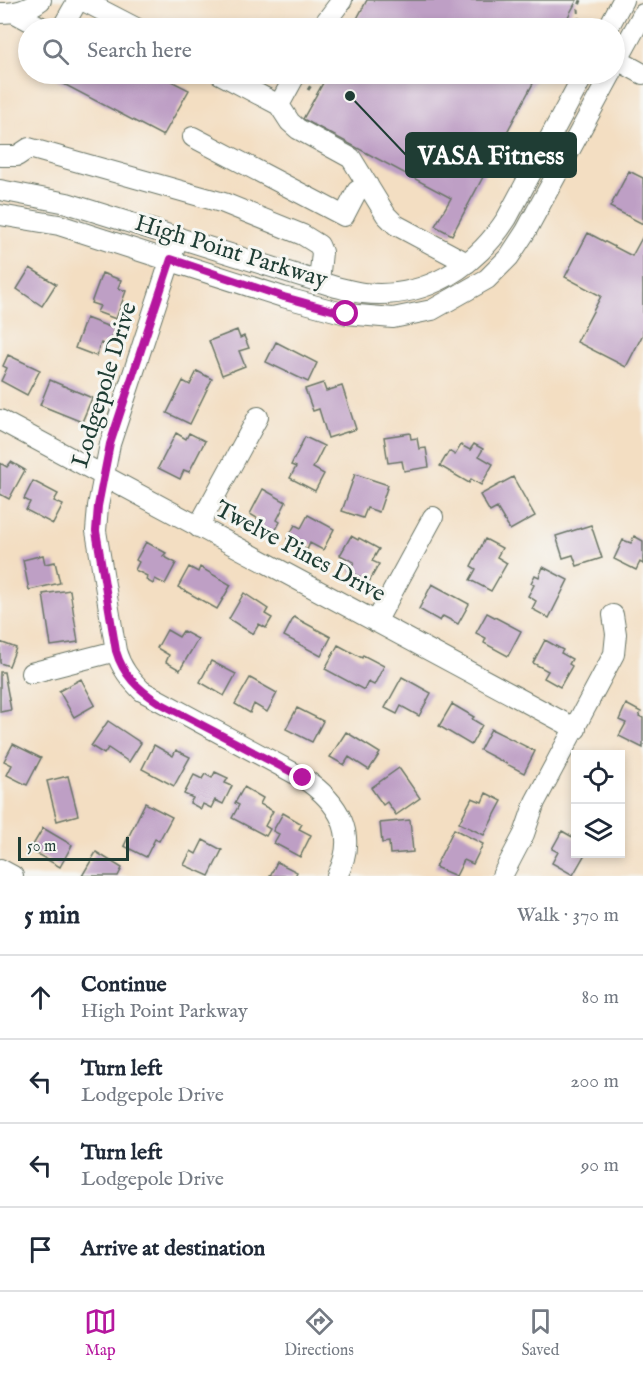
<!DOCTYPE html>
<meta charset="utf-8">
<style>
body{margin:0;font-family:"IM FELL English",serif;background:#f6f6f7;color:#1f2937}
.controls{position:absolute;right:18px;bottom:18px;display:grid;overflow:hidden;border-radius:0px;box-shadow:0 3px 9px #0003}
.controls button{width:54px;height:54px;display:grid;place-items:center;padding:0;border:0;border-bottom:2px solid #e0e1e3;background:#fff;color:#1f2937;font:30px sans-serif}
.scale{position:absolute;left:18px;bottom:15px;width:111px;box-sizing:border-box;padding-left:6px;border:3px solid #1f3d34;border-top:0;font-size:16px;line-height:21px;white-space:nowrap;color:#1f3d34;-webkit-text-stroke:4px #f6f6f2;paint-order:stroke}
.stop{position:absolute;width:18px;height:18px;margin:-14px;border:4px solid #b5179e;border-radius:50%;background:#fff}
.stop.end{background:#b5179e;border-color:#fff;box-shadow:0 2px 6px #0008}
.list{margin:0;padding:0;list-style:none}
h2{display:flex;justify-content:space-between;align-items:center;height:78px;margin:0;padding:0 24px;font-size:26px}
h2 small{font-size:20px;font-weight:400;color:#747a83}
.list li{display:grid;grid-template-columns:39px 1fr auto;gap:18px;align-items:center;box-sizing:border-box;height:84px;padding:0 24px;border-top:2px solid #e0e1e3}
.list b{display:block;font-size:22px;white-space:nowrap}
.list p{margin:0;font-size:20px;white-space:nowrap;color:#747a83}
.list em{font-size:20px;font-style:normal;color:#747a83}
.icon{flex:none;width:33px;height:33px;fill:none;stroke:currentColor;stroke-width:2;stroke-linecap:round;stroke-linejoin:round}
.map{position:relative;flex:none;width:643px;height:876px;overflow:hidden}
.search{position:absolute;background:#fff;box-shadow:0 3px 9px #0003;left:18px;right:18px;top:18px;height:66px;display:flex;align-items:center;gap:15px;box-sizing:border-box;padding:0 21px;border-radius:33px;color:#747a83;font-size:22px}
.sheet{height:414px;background:#fff}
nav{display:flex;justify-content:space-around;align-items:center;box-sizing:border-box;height:84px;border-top:2px solid #e0e1e3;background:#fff;font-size:16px;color:#747a83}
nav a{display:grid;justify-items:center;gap:3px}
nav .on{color:#b5179e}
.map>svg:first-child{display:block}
.building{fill:#be9fc5}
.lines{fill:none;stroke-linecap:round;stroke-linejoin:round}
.minor-casing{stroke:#697566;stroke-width:22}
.path{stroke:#697566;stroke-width:3;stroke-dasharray:4.5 4.5;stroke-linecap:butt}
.minor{stroke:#fff;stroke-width:20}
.route{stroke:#b5179e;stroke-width:8}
.labels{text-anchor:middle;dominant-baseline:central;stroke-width:6;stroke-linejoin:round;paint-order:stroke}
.street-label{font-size:24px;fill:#1f3d34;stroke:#f6f6f2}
.leader{fill:none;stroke:#1f3d34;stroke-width:2}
.callout-dot{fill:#1f3d34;stroke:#f6f6f2;stroke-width:2}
.callout{fill:#1f3d34;stroke:#1f3d34;stroke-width:2}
.callout-label{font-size:26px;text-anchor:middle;font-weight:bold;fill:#fff}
</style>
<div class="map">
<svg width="643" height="876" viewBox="0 0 643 876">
<rect width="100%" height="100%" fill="#f6f6f2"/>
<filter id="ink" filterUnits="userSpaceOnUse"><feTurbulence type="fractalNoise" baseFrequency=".0167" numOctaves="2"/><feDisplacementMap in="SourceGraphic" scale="12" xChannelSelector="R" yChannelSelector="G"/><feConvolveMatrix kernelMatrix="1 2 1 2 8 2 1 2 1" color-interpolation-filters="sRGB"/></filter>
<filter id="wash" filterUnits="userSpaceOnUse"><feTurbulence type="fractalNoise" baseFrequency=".008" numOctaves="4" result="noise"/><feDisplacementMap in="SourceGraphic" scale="24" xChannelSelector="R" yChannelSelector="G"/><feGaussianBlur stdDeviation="1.35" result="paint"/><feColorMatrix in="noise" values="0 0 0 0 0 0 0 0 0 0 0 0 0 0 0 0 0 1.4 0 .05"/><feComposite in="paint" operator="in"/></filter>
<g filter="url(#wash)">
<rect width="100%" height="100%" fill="#f3dec2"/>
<g id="blocks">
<path class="building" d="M367 0H577L562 28H352Z
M59 74H157L189 90 163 136 56 80Z
M328 74H538L452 235 435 226 451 198 303 119Z
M629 171 643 178V224L610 207Z
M588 233 632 256 643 236V334L626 367 577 342 601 296 565 277Z
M30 268 56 284 42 306 17 289Z
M102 273 121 280 118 288 126 291 116 319 97 312 100 306 91 303Z
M86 318 115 329 108 346 101 343 96 356 75 348Z
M237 330 240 338 244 336 249 348 239 351 245 366 222 375 209 341Z
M276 342 317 363 308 382 266 362Z
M8 355 40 370 27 395 1 381 7 368 3 366Z
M197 371 212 379 190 424 167 413 183 381 190 385Z
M50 380 92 398 82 422 40 405Z
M323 383 326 391 342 386 356 429 328 438 319 409 313 411 305 389Z
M176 433 186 439 189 433 205 441 189 472 184 470 180 479 158 468Z
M410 433 411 439 417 438 419 449 426 448 429 467 404 471 402 461 388 463 384 437Z
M305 437 324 446 313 468 324 474 315 491 290 478 296 467 291 465Z
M474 444 483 449 479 456 493 464 481 485 471 479 469 483 440 466 449 451 455 455 461 445 470 450Z
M11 462 25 470 9 499 0 494V463L7 467Z
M355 474 388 485 379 512 367 508 363 518 342 511Z
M513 477 535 516 510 530 497 508 490 512 480 495Z
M33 481 58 494 54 501 63 505 53 524 26 510 30 502 24 499Z
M263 489 286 502 277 520 280 522 273 535 259 527 262 521 250 514Z
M308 515 334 529 323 550 310 543 307 550 287 539 295 525 301 528Z
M591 525 602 558 577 566 573 555 563 558 556 536Z
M351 536 358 540 359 538 379 549 372 561 379 564 369 582 349 571 354 562 340 555Z
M634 536 643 541V564L640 562 636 570 614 559 623 540 631 543Z
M485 539 502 548 497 557 507 563 491 591 470 580 476 569 471 566Z
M146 542 166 553 163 556 176 563 165 584 155 579 153 584 146 580 147 576 135 570 139 562 136 560Z
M43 555 45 564 55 562 60 583 29 590 23 560Z
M189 567 198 572 200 567 231 585 217 609 178 587Z
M543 567 568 580 549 618 532 609 536 601 528 596 534 585 531 583 535 575 539 577Z
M432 584 469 604 458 624 443 616 440 621 419 609Z
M70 590 78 642 51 646 43 594Z
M244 593 268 609 265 614 272 618 266 628 259 624 253 634 229 619Z
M487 613 521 631 508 656 484 643 486 638 476 633Z
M294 617 331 637 321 656 284 636Z
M167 630 179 637 183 631 198 639 180 670 166 662 169 655 157 648Z
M545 640 563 650 561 653 572 659 569 664 572 666 560 687 544 678 548 671 533 663Z
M0 642 16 648 9 666 0 663Z
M338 645 362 658 363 655 384 666 374 685 368 682 364 690 325 669Z
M211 661 236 674 224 696 200 682Z
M0 672H4L11 710 0 712Z
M402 677 431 693 419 716 401 706 397 714 385 708Z
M250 678 277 693 267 712 254 704 250 713 235 704Z
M81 679 95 705 74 717 59 691Z
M452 704 474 717 472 719 482 725 471 745 439 726Z
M626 704 641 712 639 716 643 718V748L619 736 626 723 619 720Z
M297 708 323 721 312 742 286 729Z
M108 721 141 743 129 762 108 748 104 754 91 746Z
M491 729 535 751 524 773 480 750Z
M346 732 380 753 369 770 349 757 344 765 330 757Z
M13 744 41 758 27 785 7 775 12 765 4 761Z
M154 745 173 756 176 750 190 757 174 786 142 769Z
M399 768 420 798 396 815 387 802 383 805 371 788Z
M215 772 228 778 225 783 232 786 223 804 215 800 211 808 203 804 201 809 190 803 193 798 184 794 194 775 202 779 205 774 212 778Z
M68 776 78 815 57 821 47 781Z
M244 787 263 798 260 804 273 811 265 826 270 829 266 836 232 818 239 805 235 803Z
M486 793 502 801 484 835 459 823 472 798 482 802Z
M145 803 172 817 159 841 155 839 146 857 124 846Z
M283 813 302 824 299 829 311 835 300 857 274 843 279 834 273 831Z
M410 820 413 852 390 854 389 842 382 843 380 823Z
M43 828 72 845 60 867 30 850Z
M454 829 483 844 473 864 464 860 456 876 435 867Z
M562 831 576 839V854H585L573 875 552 863 558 852 552 849Z
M203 840 222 850 209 876 184 865 191 851 196 854Z
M96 852 122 868 118 876H82Z
M277 862 297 872 295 876H270Z"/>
</g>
</g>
<g filter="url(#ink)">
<use href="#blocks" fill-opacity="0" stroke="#697566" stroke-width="1.5"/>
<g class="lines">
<g class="minor-casing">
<path id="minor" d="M82 0 136 28
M0 13C16 13 28 10 41 0
M15 13 43 28
M62 28 78 0
M321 28 342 0
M608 28 623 0
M614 58 643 74
M614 67 643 14
M220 74 279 105 296 74
M279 105 290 122 298 129 351 158 386 215 396 225 467 263
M193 137 344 216 357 191 368 185
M0 156H17L29 148 224 203 303 235 319 245 322 252 319 282
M0 190 67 203 336 287C345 289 354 292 363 293 424 300 475 268 507 218L584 74
M0 215 59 225 283 297 346 314 393 318 432 310 487 279 509 257 526 231 611 74
M178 237 110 444 98 506 96 531 116 651C121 668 130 679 142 691L303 778C339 802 359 834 337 876
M0 420 576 729
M198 527 258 417
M376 622 433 517
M31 673 116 651
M0 869 13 876
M502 876 524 834 535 802 614 654 616 634 613 615"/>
</g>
<path class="path" d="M581 0 578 9 579 22 588 28
M308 90 318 74"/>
<use href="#minor" class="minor"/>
</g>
</g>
<g class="lines" filter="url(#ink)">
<path class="route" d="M303 778 158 702C138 689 123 675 116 651L96 531 98 506 110 444 171 259 284 297 346 314"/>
</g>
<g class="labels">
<g class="street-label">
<text transform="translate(231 252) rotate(17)">High Point Parkway</text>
<text transform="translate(105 385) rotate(-73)">Lodgepole Drive</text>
<text transform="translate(300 552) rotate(28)">Twelve Pines Drive</text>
</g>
</g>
<path class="leader" d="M350 96L406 155"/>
<circle class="callout-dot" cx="350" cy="96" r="6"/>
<rect class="callout" x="406" y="133" width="170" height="44" rx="6"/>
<g class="callout-label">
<text x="491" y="164">VASA Fitness</text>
</g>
</svg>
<div class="controls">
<button><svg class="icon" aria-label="locate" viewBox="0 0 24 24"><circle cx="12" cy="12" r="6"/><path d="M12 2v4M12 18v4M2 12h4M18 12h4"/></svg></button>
<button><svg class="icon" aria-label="layers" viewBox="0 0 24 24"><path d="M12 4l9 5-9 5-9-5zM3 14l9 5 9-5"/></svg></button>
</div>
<div class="scale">50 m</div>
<div class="stop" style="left:346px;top:314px"></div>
<div class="stop end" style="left:303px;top:778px"></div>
<div class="search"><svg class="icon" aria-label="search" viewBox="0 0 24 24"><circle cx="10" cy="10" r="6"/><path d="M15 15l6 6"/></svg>Search here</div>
</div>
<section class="sheet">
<h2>5 min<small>Walk · 370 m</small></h2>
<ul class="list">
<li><svg class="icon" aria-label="ahead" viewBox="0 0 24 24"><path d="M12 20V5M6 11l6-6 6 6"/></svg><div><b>Continue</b><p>High Point Parkway</p></div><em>80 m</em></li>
<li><svg class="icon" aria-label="left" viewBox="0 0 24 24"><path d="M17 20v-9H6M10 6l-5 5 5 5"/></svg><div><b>Turn left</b><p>Lodgepole Drive</p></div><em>200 m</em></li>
<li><svg class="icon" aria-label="left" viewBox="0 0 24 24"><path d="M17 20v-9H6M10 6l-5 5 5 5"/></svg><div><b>Turn left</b><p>Lodgepole Drive</p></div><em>90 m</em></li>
<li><svg class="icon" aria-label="arrive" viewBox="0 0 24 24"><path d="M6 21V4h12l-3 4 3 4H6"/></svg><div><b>Arrive at destination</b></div></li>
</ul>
</section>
<nav>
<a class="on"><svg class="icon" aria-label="map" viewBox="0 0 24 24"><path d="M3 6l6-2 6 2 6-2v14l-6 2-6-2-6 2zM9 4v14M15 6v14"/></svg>Map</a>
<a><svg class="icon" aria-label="directions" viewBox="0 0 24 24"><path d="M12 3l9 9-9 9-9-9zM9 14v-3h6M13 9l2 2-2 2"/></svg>Directions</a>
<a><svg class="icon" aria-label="saved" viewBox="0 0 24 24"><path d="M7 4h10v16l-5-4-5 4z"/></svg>Saved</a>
</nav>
